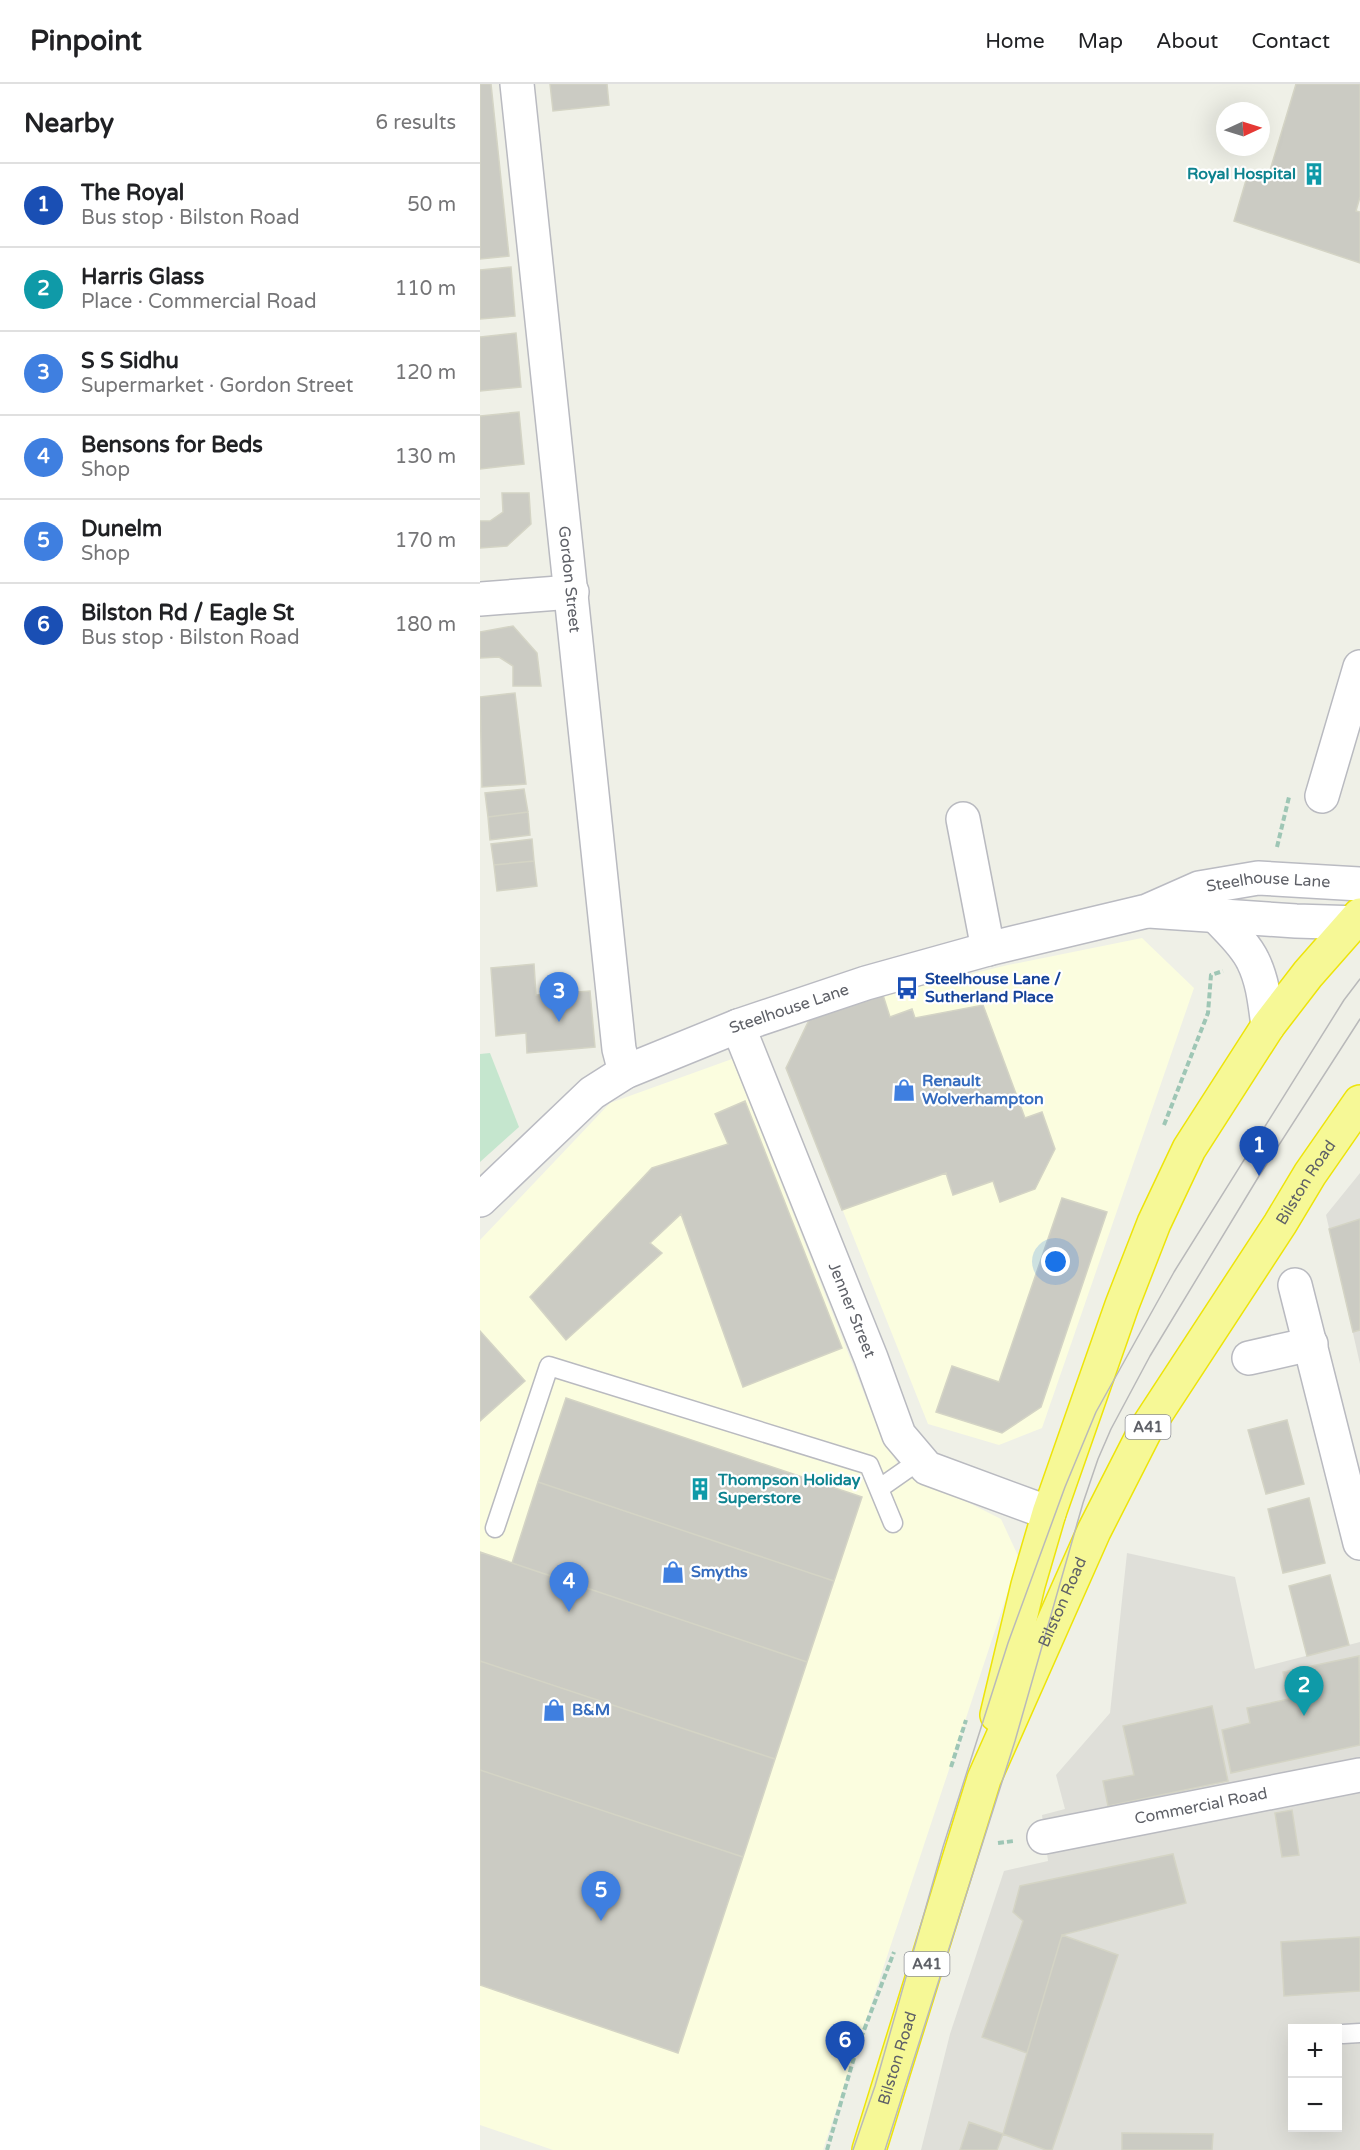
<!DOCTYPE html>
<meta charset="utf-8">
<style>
body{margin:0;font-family:"Varela Round",sans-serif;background:#f2f2f2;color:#202124}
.controls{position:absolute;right:18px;bottom:18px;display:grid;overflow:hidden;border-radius:0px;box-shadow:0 6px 24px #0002}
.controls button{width:54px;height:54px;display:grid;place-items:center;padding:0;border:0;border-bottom:2px solid #e0e0e0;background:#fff;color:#202124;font:30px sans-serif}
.compass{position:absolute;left:736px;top:18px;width:54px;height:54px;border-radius:50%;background:#fff;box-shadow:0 6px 24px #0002;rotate:86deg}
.you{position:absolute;left:576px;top:1178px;width:21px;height:21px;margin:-15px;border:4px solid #fff;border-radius:50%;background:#1a73e8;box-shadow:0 0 0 9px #1a73e833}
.badge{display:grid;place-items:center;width:39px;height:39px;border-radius:50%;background:#e2763b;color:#fff;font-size:20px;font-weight:700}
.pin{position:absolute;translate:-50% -50px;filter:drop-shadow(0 2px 3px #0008)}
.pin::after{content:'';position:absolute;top:32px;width:21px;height:18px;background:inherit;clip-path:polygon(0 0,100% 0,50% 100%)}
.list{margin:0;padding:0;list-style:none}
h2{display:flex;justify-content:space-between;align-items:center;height:78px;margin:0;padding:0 24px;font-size:26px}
h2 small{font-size:20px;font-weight:400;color:#757577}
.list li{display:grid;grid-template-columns:39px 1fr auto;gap:18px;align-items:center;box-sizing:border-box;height:84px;padding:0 24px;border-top:2px solid #e0e0e0}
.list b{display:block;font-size:22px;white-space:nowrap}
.list p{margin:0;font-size:20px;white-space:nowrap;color:#757577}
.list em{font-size:20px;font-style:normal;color:#757577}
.map{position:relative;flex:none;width:880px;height:2066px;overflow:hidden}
header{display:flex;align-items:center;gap:36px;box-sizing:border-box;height:84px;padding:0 30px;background:#fff;border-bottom:2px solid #e0e0e0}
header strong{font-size:28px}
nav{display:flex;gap:33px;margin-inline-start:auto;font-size:21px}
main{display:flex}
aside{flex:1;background:#fff}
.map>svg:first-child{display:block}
.commercial{fill:#fbfddf}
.industrial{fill:#dfdfd9;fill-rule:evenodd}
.green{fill:#c5e6ce}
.building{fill:#cbcbc3;stroke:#d4d4c5;stroke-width:1.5}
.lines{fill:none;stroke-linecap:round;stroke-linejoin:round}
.lane-casing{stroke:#b9bac0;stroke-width:21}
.street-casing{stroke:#b9bac0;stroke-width:36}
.secondary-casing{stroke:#babbc2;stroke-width:36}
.highway-casing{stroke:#ede40a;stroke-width:36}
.path{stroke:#9ec6b5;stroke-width:4;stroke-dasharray:6 3;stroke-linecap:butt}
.lane{stroke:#fff;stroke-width:18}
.street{stroke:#fff;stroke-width:33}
.secondary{stroke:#fff;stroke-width:33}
.highway{stroke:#f6f896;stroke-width:33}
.tram{stroke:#b9b9ba;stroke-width:1.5}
.labels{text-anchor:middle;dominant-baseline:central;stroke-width:4.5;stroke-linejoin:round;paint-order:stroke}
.shield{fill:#fff;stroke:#8e9095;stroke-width:1.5}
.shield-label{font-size:15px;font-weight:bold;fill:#5e6067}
.culture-label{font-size:16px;font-weight:bold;fill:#0d838f;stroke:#fff;text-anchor:end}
.street-label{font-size:16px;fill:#5e6067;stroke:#fff}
.transit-label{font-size:16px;font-weight:bold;fill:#164399;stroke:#fff;text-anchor:start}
.shop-label{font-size:16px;font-weight:bold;fill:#366cbe;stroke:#fff;text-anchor:start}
</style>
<header>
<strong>Pinpoint</strong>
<nav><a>Home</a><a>Map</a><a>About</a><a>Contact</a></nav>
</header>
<main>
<aside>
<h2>Nearby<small>6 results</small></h2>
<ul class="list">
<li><span class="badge" style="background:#1a4fb4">1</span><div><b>The Royal</b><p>Bus stop · Bilston Road</p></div><em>50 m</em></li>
<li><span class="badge" style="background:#0f9aa8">2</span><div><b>Harris Glass</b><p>Place · Commercial Road</p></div><em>110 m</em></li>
<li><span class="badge" style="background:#3f7fe0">3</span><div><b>S S Sidhu</b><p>Supermarket · Gordon Street</p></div><em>120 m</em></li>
<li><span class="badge" style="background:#3f7fe0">4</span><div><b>Bensons for Beds</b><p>Shop</p></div><em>130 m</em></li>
<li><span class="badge" style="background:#3f7fe0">5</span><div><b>Dunelm</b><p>Shop</p></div><em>170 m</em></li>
<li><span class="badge" style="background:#1a4fb4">6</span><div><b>Bilston Rd / Eagle St</b><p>Bus stop · Bilston Road</p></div><em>180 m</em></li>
</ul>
</aside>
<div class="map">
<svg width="880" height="2066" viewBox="0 0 880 2066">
<rect width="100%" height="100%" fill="#eff0e7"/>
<path class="commercial" d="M662 854 714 904 562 1344 519 1361 448 1340 306 984 329 936 403 911 528 881Z
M252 975 397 1342 420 1384 521 1435 539 1474 343 2066H73L0 2041V1156L130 1019Z"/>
<path class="industrial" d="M880 1089V1280L846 1131Z
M647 1469 755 1493 775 1585 880 1558V2066H441L470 1950 524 1787 568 1777 562 1731 585 1725 576 1691 630 1629ZM812 1944H858V2044H812Z"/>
<path class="green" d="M10 969 39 1043 0 1078V970Z"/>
<path class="building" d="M0 0H11L29 172 0 175Z
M70 0H127L129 21 73 27Z
M816 0H880V113L876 127 880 128V179L754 137 769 86 788 93Z
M31 183 35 232 0 235V186Z
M36 249 41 303 0 307V253Z
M39 328 44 380 0 385V332Z
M22 409H49L51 440 27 462 0 464V437H10L23 428Z
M33 542 57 569 61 602H33V582L19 573 0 574V548Z
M35 609 46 700 2 703 0 613Z
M44 705 48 728 8 733 5 709Z
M48 728 50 751 10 756 8 733Z
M52 755 54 777 14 781 11 760Z
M54 777 57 802 17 807 14 781Z
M54 880 56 911 110 907 115 963 47 969 46 949 16 952 11 884Z
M403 911 410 933 432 925 435 934 503 921 545 1034 562 1028 575 1065 555 1105 520 1118 513 1097 473 1111 466 1089 362 1126 306 984 329 936Z
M265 1017 362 1264 263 1303 201 1130 170 1159 182 1169 86 1256 50 1213 172 1084 248 1060 235 1030Z
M582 1114 627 1128 561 1323 522 1349 456 1328 472 1282 519 1298Z
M880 1135V1246L873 1248 849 1145Z
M0 1247 45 1297 0 1337Z
M86 1314 382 1413 354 1497 58 1398Z
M807 1336 824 1400 786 1410 768 1346Z
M58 1398 354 1497 327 1578 32 1479Z
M829 1414 845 1479 803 1489 788 1425Z
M0 1468 327 1578 295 1675 0 1577Z
M850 1491 869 1561 827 1572 809 1502Z
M879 1572 880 1661 751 1689 742 1646 770 1639 767 1624 809 1615 803 1588Z
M0 1577 295 1675 263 1773 0 1686Z
M732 1622 748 1697 628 1722 623 1697 654 1691 643 1642Z
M0 1686 263 1773 198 1969 0 1901Z
M812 1726 819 1771 802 1773 795 1729Z
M693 1770 706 1819 582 1851 547 1969 502 1953 543 1837 533 1828 540 1802Z
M582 1851 638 1871 572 2066H566L523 2050Z
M880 1853V1907L804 1912 801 1858Z
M489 2038 523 2050 517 2066H480Z
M642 2049 733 2050 732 2066H642Z"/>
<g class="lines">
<g class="lane-casing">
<path id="lane" d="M400 1404 440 1376
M15 1444 69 1282 389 1381 413 1439
M863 1950 880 1949"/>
</g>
<g class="street-casing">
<g id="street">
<path id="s1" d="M37 0 139 965 145 988"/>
<path d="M0 515 92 508"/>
<path d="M842 712 880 583"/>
<path d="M483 735 508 865"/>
<path id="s2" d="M258 942 391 1274 419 1351 447 1384 569 1429"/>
<path d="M815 1201 880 1459"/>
<path d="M769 1274 831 1260"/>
<path id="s3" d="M564 1753 880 1691"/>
</g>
</g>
<g class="secondary-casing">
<g id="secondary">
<path d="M669 827 816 837 880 839"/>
<path d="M737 833C749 846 765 860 773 877 783 897 785 920 788 942"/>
<path id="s4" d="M0 1116 112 1009 145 988 258 942 386 899 508 865 667 827 719 804 778 794 880 800"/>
</g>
</g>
<g class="highway-casing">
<g id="highway">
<path d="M517 1631 548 1501 569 1429 642 1221 674 1139 709 1065 788 942 828 890 880 831"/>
<path id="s5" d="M389 2066 504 1695 614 1447 666 1345 800 1140 830 1090 880 1018"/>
</g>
</g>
<path class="path" d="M797 763 809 713
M684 1041 728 929 731 891 743 887
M471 1683 486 1636
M518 1759 534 1757
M347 2066 376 1967 414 1868"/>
<use href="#lane" class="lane"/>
<use href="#street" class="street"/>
<use href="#secondary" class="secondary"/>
<use href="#highway" class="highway"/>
<path class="tram" d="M373 2066 395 2002 463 1763 528 1559 585 1403 616 1328 694 1188 864 916 880 895
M405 2066 535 1657 603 1419 618 1375 631 1345 670 1272 779 1092 880 935"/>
</g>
<defs>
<g id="building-bare" transform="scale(1.8)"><path d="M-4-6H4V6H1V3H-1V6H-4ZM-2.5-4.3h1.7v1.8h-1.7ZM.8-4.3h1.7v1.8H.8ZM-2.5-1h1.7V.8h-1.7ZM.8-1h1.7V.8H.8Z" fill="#0f9aa8" stroke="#fff" stroke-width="2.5" paint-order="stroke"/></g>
<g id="bus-bare" transform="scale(1.8)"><path d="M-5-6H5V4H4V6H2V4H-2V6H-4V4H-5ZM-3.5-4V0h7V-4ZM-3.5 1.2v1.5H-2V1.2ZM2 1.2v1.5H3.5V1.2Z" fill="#1a4fb4" stroke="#fff" stroke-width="2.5" paint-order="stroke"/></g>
<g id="shop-bare" transform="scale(1.8)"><path d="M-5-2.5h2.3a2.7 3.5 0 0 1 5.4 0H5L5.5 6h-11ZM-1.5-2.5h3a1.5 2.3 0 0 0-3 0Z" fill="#3f7fe0" stroke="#fff" stroke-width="2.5" paint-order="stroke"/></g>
</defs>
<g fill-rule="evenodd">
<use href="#building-bare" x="834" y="90"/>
<use href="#bus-bare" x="427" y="904"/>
<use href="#shop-bare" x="424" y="1006"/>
<use href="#building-bare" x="220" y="1405"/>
<use href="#shop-bare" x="193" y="1488"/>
<use href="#shop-bare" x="74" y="1626"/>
</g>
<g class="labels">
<g class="shield">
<rect x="645.5" y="1331" width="45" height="24" rx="4.5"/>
<rect x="424.5" y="1868" width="45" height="24" rx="4.5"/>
</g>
<g class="shield-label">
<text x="668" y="1343">A41</text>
<text x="447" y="1880">A41</text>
</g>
<g class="culture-label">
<text x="816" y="90">Royal Hospital</text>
<text x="238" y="1396" text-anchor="start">Thompson Holiday<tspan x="238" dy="18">Superstore</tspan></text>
</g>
<g class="street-label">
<text stroke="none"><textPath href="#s1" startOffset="498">Gordon Street</textPath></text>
<text stroke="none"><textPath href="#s4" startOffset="868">Steelhouse Lane</textPath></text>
<text stroke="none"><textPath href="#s4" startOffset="370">Steelhouse Lane</textPath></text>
<text stroke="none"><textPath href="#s5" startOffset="1068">Bilston Road</textPath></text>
<text stroke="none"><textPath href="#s2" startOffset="306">Jenner Street</textPath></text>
<text stroke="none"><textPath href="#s5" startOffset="582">Bilston Road</textPath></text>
<text stroke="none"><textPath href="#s3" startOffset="160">Commercial Road</textPath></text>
<text stroke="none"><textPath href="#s5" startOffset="96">Bilston Road</textPath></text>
</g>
<g class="transit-label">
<text x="445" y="895">Steelhouse Lane /<tspan x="445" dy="18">Sutherland Place</tspan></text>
</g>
<g class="shop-label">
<text x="442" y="997">Renault<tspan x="442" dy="18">Wolverhampton</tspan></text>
<text x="211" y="1488">Smyths</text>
<text x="92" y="1626">B&amp;M</text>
</g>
</g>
</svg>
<div class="controls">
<button>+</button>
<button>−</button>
</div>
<svg class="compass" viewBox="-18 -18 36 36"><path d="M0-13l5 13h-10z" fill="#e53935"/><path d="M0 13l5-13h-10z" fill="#757577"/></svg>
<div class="you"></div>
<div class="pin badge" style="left:779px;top:1092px;background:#1a4fb4">1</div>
<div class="pin badge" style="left:824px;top:1632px;background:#0f9aa8">2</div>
<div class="pin badge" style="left:79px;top:938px;background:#3f7fe0">3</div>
<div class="pin badge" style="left:89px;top:1528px;background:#3f7fe0">4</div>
<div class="pin badge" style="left:121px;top:1837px;background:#3f7fe0">5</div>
<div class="pin badge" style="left:365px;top:1987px;background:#1a4fb4">6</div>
</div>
</main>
